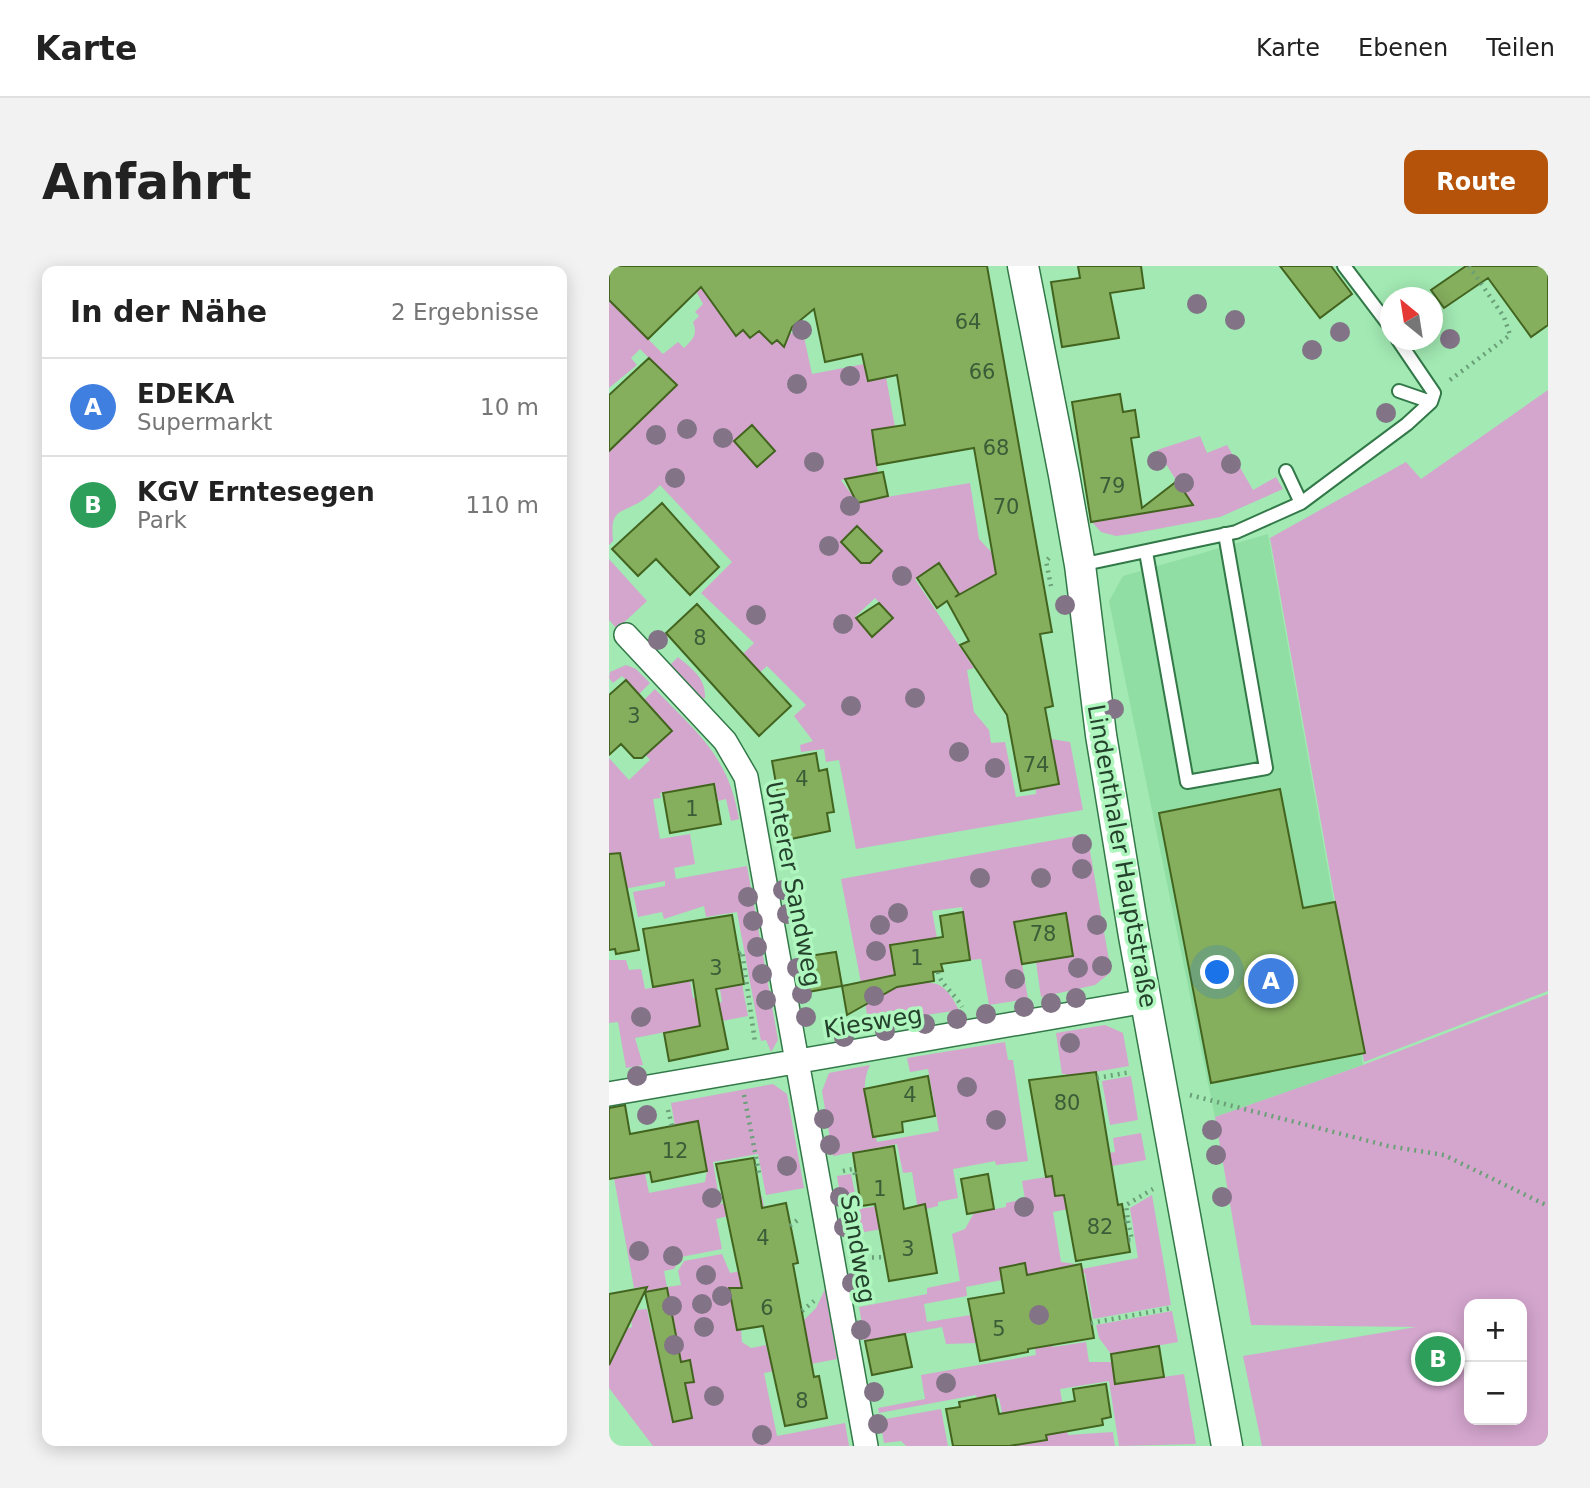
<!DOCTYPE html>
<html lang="de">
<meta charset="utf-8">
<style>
body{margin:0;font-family:"DejaVu Sans",sans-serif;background:#f2f2f2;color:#222}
.controls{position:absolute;right:21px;bottom:21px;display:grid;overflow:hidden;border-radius:14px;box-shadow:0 4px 18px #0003}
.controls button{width:63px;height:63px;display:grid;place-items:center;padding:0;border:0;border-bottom:2px solid #e0e0e0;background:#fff;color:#222;font:35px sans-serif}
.compass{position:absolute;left:771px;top:21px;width:63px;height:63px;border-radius:50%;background:#fff;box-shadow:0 4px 18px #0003;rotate:330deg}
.you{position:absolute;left:609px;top:707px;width:24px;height:24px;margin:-18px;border:5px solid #fff;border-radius:50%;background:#1a73e8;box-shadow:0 0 0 10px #1a73e833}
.badge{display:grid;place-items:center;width:46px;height:46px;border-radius:50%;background:#b45309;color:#fff;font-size:23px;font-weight:700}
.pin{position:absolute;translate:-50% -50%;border:4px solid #fff;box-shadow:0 2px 7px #0006}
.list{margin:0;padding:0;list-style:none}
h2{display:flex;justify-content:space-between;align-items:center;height:91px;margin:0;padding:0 28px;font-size:30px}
h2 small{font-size:23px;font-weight:400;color:#767676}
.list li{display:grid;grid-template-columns:46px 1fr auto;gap:21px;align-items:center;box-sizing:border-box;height:98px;padding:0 28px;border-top:2px solid #e0e0e0}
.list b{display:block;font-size:26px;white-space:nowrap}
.list p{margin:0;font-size:23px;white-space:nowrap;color:#767676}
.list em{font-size:23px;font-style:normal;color:#767676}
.map{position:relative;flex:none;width:939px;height:1180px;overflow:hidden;border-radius:14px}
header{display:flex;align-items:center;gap:42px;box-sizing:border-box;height:98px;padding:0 35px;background:#fff;border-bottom:2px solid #e0e0e0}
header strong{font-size:33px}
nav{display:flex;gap:38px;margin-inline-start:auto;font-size:24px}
.intro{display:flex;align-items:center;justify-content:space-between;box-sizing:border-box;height:168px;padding:0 42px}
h1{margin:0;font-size:49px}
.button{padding:18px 32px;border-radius:14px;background:#b45309;color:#fff;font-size:24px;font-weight:700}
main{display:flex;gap:42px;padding:0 42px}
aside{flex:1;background:#fff;border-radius:14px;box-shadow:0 4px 18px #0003}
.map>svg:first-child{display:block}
.built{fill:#90dea3}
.green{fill:#d4a6ce;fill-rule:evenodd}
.building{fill:#85ae5d;stroke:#43641f;stroke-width:2}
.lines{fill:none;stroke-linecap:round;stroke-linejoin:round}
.service-casing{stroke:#337848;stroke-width:16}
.minor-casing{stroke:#337848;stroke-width:26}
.tertiary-casing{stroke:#337848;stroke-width:33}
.path{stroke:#6a9f77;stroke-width:4.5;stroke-dasharray:2 5;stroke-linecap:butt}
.service{stroke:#fff;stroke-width:12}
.minor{stroke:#fff;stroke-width:23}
.tertiary{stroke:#fff;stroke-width:30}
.tree{fill:#827386}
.labels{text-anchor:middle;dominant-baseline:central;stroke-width:7;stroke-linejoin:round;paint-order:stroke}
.number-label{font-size:21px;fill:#3c5c38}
.street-label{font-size:24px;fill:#24412b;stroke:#aff7bf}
</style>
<header>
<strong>Karte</strong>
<nav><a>Karte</a><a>Ebenen</a><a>Teilen</a></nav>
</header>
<div class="intro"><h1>Anfahrt</h1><a class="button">Route</a></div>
<main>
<aside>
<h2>In der Nähe<small>2 Ergebnisse</small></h2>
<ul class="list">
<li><span class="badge" style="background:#3f7fe0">A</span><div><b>EDEKA</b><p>Supermarkt</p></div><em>10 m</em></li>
<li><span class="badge" style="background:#2e9e5b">B</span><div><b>KGV Erntesegen</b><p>Park</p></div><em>110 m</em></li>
</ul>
</aside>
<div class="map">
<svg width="939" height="1180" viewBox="0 0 939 1180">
<rect width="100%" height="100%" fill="#a2e9b3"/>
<path class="built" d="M659 268 754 799 606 851 500 335 514 310Z"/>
<path class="green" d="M77 0 127 69 135 64 141 72 157 60 195 71 203 108 255 98 259 115 277 111 286 161 263 165 269 207 232 214 248 236 361 217 370 273 385 289 427 287 350 328 330 298 306 313 365 402 358 404 365 446 380 464 382 477 396 476 407 531 427 528V523L450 518 442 473 461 476 474 544 247 583 230 494 217 496 215 483 192 486 191 479 204 475 185 450 197 439 158 400 149 408 132 390 145 377 92 327 123 296 51 219C46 224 40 230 34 234 11 249 1 241 4 275L0 279V184L67 119 31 83 22 92 28 99 0 122V34L54 88 69 76 75 82C84 73 89 69 84 56L90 50 86 46 94 38 80 12ZM266 332 284 352 263 370 246 351Z
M939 124V725L755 796 661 272 797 196 812 213Z
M591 170 598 187 618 179 644 224 667 211 674 223 611 251 522 268 507 270 492 266 483 256 583 239 548 184Z
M0 293 38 335 8 363 0 354Z
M69 391C83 403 97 412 96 432L91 433 60 400Z
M17 399 27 403 41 417 30 428 13 410 4 417 0 412 1 406Z
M46 423C89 468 119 489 130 553L122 555 117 533 109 535 106 517 51 527 52 532 44 533 51 573 81 568 86 598 65 602 67 613 138 600 169 774 162 786 157 774 152 775 128 646 97 651 95 640 55 653 53 646 29 651 24 626 56 620V615L0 626V492L20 514 41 494 37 489 63 465 35 434Z
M478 568 502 706 486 719 432 731 427 696 464 690 457 648 406 656 419 733 380 739 372 693 361 694 353 641 323 645 328 672 282 679 288 720C323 718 331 707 350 744L260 758 232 613Z
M0 694H17L20 704 32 703 36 723 81 715 84 732H89L91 741 113 736 111 723 133 718 139 750 26 772 34 799 17 802 9 756 0 757Z
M939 728V1180H653L634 1090 807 1061 642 1059 606 851 754 799ZM860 1038H913V1154H860Z
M496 759 514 767 520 800 458 811 457 808H453L447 767Z
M396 776 399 794H404L419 895 387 899 386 895 344 903 349 932 329 936V940L317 943 320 955 238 969 228 910 242 908 249 943 277 939 279 949 309 944 303 906 294 907 288 878 224 890 213 825 220 807 261 799C248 825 263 849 268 876L330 865 319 803 301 806 298 792Z
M522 810 529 854 501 859 493 815Z
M164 818 178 828 195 922 157 929 149 888 104 896 111 938 153 930 155 941 107 953 113 983 72 991 65 1003 55 1005 58 1021 72 1019 69 1005 75 995 113 988 121 1007 160 1000 146 1018 121 1023 128 1064H132L133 1076 142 1082 157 1079 160 1091 200 1084 195 1054 207 1042 216 1023 228 1093 155 1107 168 1170 236 1157 240 1180H44L0 1122V1094L17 1063 23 1061 20 1036 25 1035 27 1044 38 1043 42 1063 65 1057 58 1022 35 1026 33 1021 25 1022 5 912 22 909 19 895 33 893 40 927 96 916 98 905 89 856 66 860 62 837Z
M532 867 537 894 503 900 500 887 506 886 504 872Z
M443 910 446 930 461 928 464 942 444 946 452 996 466 998 468 1004 529 992 521 942 543 929 562 1039 484 1053 476 1007 431 1015 418 1009 416 998 391 1002 393 1014 357 1021 358 1030 315 1038 318 1056 362 1049 367 1077 337 1078 333 1061 256 1075 250 1041 318 1028V1022L351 1015 343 968 356 963 365 947 397 941V937L416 933 413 915Z
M563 1045 569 1076 502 1088 490 1072 487 1059Z
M439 1057 444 1081 477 1076 480 1096H503L524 1102 527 1115 575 1108 587 1178 510 1180 500 1115 451 1123 459 1169 504 1166 506 1180H400L390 1132 369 1136 367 1129 270 1147 269 1142 316 1133 312 1109 427 1089 423 1060Z
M332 1143 339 1180H297L292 1175 275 1177 271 1154Z"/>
<path class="building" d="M0 0H378L443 366 431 368 444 440 436 442 450 518 412 525 398 449 351 379 360 375 338 335 328 342 308 312 330 297 350 328 346 331 387 308 365 182 268 199 263 164 296 159 288 109 259 115 253 88 216 96 205 43 183 61 175 81 168 74 163 78 150 65 141 72 134 64 127 70 92 21 39 73 0 34Z
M469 0H532L535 22 501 27 510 72 453 81 442 16 471 12Z
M671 0H722L743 28 711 52Z
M857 0H939V59L922 71 879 12 835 42 822 24Z
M40 92 68 119 0 185V129Z
M511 128 514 146 526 144 530 171 522 172 533 242 568 215 584 239 482 256 463 136Z
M143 159 166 185 148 201 125 175Z
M274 206 279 230 248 237 236 213Z
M53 237 110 301 81 329 47 293 29 310 3 283Z
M248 260 273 285 261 297H252L232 276Z
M270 337 284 352 263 371 247 352Z
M88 338 182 440 150 470 57 367Z
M17 414 63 465 33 492H25L12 478 0 489V429Z
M207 487 210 505 218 503 225 546 218 547 221 565 177 574 163 495Z
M105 518 112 558 61 567 54 527Z
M671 523 694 642 726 636 756 787 602 817 550 547Z
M11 587 30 684 7 688 6 683 0 684V588Z
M354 646 361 694 332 698 334 705 324 706 325 715 288 721 238 749 233 720 286 709 281 679 334 671 331 650Z
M457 647 464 690 413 698 405 656Z
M123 649 135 718 107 723 119 783 60 795 55 767 91 760 84 714 44 721 34 663Z
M227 686 233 720 199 726 193 691Z
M487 806 509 939 513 938 521 986 467 995 455 929 446 930 443 910 437 911 420 814Z
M319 810 326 850 293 856 294 866 264 871 255 823Z
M16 839 21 868 89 855 98 905 43 916 41 906 0 913V842Z
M285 880 295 943 316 938 328 1007 280 1015 266 938 252 940 244 887Z
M145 892 153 942 177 937 189 997 184 998 205 1111 210 1110 218 1152 176 1160 154 1060 128 1064 120 1022H133L107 898Z
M379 908 385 943 358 948 352 913Z
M416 997 418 1009 472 998 485 1072 419 1083V1086L371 1095 359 1033 395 1027 391 1002Z
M38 1021 0 1099V1028Z
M58 1022 72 1096 81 1094 85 1116 76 1117 83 1152 64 1156 36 1026Z
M296 1068 303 1101 263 1109 256 1075Z
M550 1080 555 1111 506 1118 502 1088Z
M497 1118 502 1151 493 1153 494 1159 437 1169 438 1174 400 1180H344L337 1143 351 1141 350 1136 386 1129 390 1148 466 1135 464 1123Z"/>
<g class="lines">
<g class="service-casing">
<path id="service" d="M735 0 782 62
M790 125 822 136
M677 205 692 237
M537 286 578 516 657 502 616 268
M471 299 627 266 692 237 798 158 822 136 825 127 789 74"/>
</g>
<g class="minor-casing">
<path id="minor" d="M17 369 116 475 137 511 257 1180
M0 828 537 735"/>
</g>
<g class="tertiary-casing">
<path id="tertiary" d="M414 0 455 209 471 299 492 469 525 670 618 1180"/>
</g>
<path class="path" d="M841 114 901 69 895 51 860 0
M440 292 437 295 442 320
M130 687 133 685 146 776
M329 706C331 718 347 729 353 741
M488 812 522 806
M135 829 150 907
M581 829 779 880 835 889 939 940
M59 844 63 860
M234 905 244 903 248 913
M519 955 523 974H519
M516 956 519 955 517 939 544 923
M181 960 191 952
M249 992 276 991
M193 1045 205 1035
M482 1057 563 1042"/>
<use href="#service" class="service"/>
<use href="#minor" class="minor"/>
<use href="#tertiary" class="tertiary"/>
</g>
<g class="tree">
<circle cx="588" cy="38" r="10"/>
<circle cx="626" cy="54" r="10"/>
<circle cx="193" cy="64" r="10"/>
<circle cx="731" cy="66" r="10"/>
<circle cx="841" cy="73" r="10"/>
<circle cx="703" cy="84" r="10"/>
<circle cx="241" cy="110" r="10"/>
<circle cx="188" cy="118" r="10"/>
<circle cx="777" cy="147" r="10"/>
<circle cx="78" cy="163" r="10"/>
<circle cx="47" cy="169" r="10"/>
<circle cx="114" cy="172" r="10"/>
<circle cx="548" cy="195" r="10"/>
<circle cx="205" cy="196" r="10"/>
<circle cx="622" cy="198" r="10"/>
<circle cx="66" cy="212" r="10"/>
<circle cx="575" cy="217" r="10"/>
<circle cx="241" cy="240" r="10"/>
<circle cx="220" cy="280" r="10"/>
<circle cx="293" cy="310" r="10"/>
<circle cx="456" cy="339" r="10"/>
<circle cx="147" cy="349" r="10"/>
<circle cx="234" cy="358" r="10"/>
<circle cx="49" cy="374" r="10"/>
<circle cx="306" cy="432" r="10"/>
<circle cx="242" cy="440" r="10"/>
<circle cx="505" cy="443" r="10"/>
<circle cx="350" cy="486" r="10"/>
<circle cx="386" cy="502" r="10"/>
<circle cx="473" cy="578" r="10"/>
<circle cx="473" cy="603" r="10"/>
<circle cx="371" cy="612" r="10"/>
<circle cx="432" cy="612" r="10"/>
<circle cx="174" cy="624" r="10"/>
<circle cx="139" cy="631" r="10"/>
<circle cx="289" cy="647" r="10"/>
<circle cx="178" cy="648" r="10"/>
<circle cx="144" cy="655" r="10"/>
<circle cx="271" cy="659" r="10"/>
<circle cx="488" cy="659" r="10"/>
<circle cx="148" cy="681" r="10"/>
<circle cx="267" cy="685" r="10"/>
<circle cx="493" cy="700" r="10"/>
<circle cx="188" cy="702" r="10"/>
<circle cx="469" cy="702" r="10"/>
<circle cx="153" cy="708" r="10"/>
<circle cx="406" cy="713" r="10"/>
<circle cx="193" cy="728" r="10"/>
<circle cx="265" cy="730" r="10"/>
<circle cx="467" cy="732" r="10"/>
<circle cx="157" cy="734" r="10"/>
<circle cx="442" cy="737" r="10"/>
<circle cx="415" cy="741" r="10"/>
<circle cx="377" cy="748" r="10"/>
<circle cx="32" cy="751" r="10"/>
<circle cx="197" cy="751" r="10"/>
<circle cx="348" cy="753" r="10"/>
<circle cx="316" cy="758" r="10"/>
<circle cx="276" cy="765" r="10"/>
<circle cx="235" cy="771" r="10"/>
<circle cx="461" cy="777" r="10"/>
<circle cx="28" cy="810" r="10"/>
<circle cx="358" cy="821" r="10"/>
<circle cx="38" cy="849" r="10"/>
<circle cx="215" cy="853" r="10"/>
<circle cx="387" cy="854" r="10"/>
<circle cx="603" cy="864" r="10"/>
<circle cx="221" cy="879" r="10"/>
<circle cx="607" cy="889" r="10"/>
<circle cx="178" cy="900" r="10"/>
<circle cx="231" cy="931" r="10"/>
<circle cx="613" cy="931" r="10"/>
<circle cx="103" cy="932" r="10"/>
<circle cx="415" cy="941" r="10"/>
<circle cx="235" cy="961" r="10"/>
<circle cx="30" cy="985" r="10"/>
<circle cx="64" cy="990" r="10"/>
<circle cx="97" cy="1009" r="10"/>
<circle cx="243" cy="1017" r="10"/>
<circle cx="113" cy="1030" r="10"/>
<circle cx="93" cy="1038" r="10"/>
<circle cx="63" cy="1040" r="10"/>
<circle cx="430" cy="1049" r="10"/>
<circle cx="95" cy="1061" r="10"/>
<circle cx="252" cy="1064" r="10"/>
<circle cx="65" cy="1079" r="10"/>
<circle cx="337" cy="1117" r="10"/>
<circle cx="265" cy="1126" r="10"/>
<circle cx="105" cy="1130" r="10"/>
<circle cx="269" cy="1158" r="10"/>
<circle cx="153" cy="1169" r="10"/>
</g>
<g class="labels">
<g class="number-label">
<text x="359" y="56">64</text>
<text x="373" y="106">66</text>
<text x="387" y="182">68</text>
<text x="503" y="220">79</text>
<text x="397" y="241">70</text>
<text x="91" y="372">8</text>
<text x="25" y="450">3</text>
<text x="427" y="499">74</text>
<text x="193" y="513">4</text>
<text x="83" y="543">1</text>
<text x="434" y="668">78</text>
<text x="308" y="692">1</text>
<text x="107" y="702">3</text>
<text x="301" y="829">4</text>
<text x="458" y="837">80</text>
<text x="66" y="885">12</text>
<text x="271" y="923">1</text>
<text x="491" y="961">82</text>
<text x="154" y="972">4</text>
<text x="299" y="983">3</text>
<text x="158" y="1042">6</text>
<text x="390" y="1063">5</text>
<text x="193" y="1135">8</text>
</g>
<g class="street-label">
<text transform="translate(513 590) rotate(80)">Lindenthaler Hauptstraße</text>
<text transform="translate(184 618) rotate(79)">Unterer Sandweg</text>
<text transform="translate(264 756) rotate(-9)">Kiesweg</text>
<text transform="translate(249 983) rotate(80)">Sandweg</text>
</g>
</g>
</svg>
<div class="controls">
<button>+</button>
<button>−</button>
</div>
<svg class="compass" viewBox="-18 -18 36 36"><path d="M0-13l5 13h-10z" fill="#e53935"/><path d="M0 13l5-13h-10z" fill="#767676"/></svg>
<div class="you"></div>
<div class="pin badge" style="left:662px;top:715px;background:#3f7fe0">A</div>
<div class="pin badge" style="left:829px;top:1093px;background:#2e9e5b">B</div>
</div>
</main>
